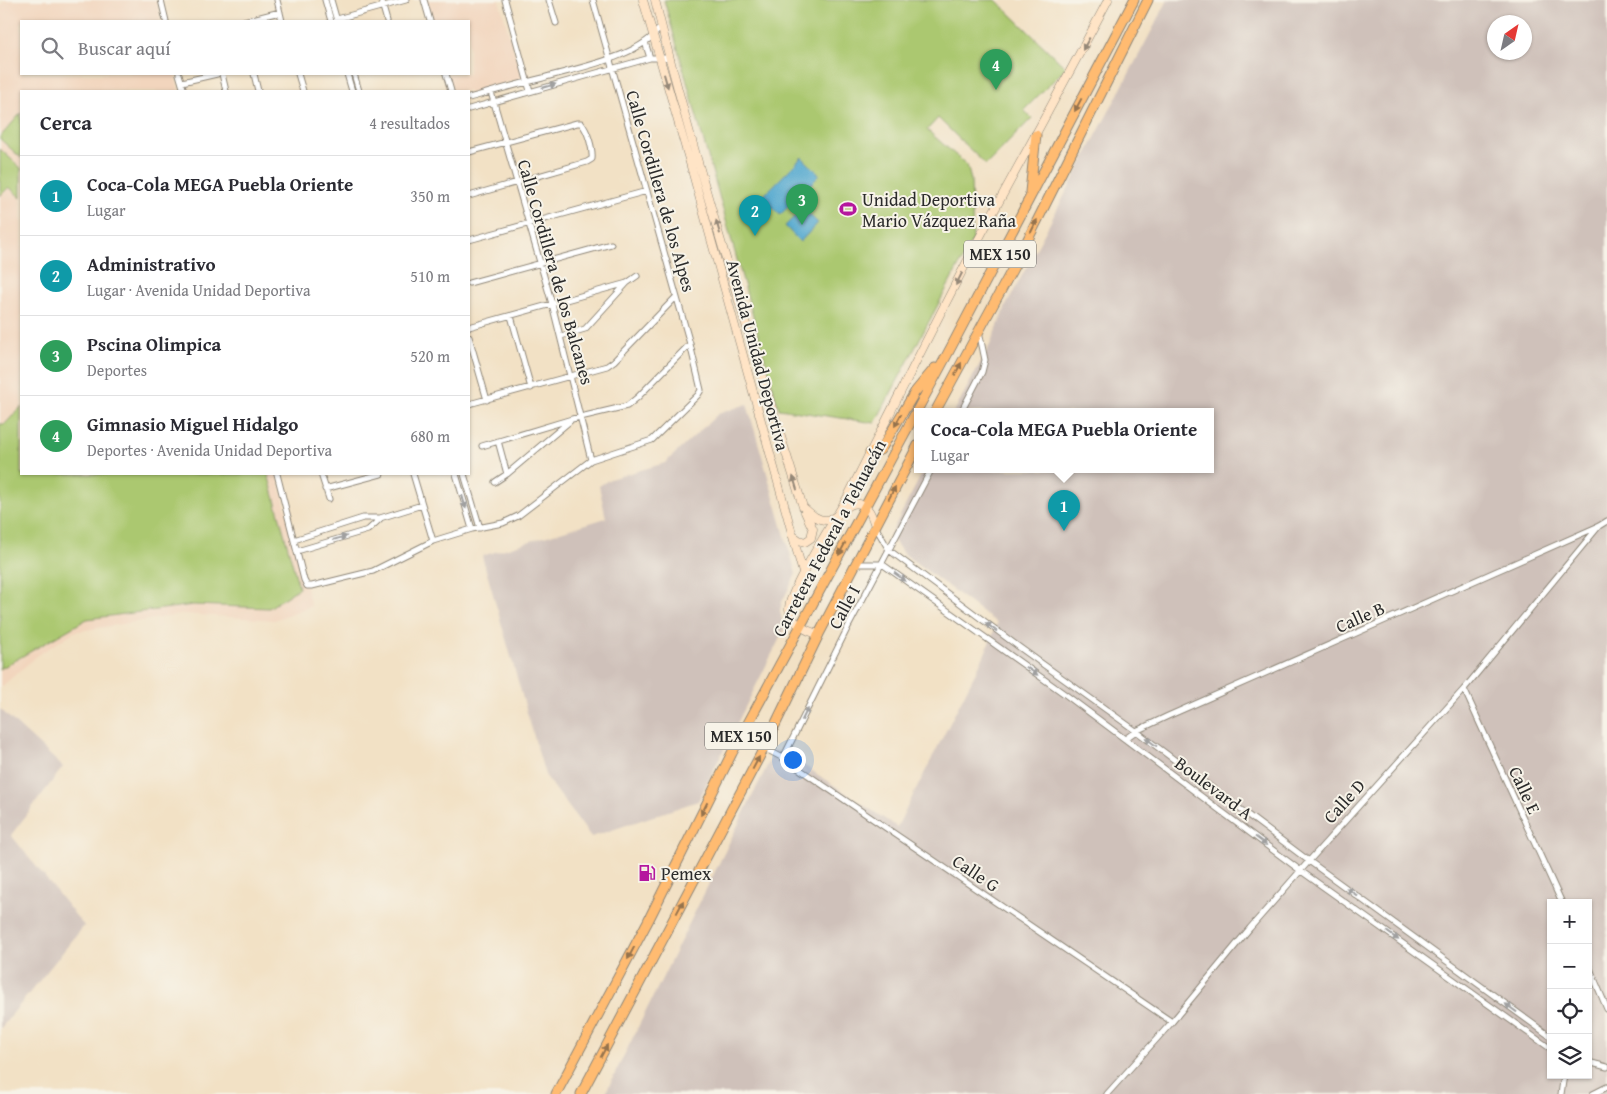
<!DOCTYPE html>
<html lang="es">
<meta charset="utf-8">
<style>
body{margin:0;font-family:"Gentium Book Plus",serif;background:#f7f7f7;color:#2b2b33}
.controls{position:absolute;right:15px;bottom:15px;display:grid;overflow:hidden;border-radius:0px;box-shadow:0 1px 4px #0004}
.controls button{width:45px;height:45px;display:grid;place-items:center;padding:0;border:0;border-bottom:1px solid #e1e1e2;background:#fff;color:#2b2b33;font:25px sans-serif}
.compass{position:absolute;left:1487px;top:15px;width:45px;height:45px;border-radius:50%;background:#fff;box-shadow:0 1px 4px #0004;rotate:34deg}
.you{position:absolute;left:792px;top:759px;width:18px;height:18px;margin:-12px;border:4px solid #fff;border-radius:50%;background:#1a73e8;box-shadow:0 0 0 8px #1a73e833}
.badge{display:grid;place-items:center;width:32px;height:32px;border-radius:50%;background:#b5179e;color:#fff;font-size:16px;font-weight:700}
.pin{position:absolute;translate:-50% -41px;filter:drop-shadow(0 1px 2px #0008)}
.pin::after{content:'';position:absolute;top:26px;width:18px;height:15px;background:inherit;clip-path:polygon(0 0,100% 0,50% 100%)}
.popup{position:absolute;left:914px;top:408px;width:300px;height:65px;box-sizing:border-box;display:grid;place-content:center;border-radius:0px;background:#fff;filter:drop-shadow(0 1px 4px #0005);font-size:16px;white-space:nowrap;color:#7c7c81}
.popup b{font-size:19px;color:#2b2b33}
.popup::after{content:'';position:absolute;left:50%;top:100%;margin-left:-10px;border:10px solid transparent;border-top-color:#fff}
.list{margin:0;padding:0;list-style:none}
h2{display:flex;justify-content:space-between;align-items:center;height:65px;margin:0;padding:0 20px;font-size:21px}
h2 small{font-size:16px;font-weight:400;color:#7c7c81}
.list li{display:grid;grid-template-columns:32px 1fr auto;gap:15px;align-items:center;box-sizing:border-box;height:80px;padding:0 20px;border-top:1px solid #e1e1e2}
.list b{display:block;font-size:19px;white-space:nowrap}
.list p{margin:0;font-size:16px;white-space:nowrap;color:#7c7c81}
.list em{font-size:16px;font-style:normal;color:#7c7c81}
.icon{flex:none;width:28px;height:28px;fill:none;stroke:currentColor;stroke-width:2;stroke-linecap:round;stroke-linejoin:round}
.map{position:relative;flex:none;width:1607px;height:1094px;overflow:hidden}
.search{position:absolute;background:#fff;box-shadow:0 1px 4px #0004;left:20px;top:20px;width:450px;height:55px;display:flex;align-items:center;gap:12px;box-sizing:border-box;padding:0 18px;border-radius:0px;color:#7c7c81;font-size:19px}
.panel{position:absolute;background:#fff;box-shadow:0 1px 4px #0004;left:20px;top:90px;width:450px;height:385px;border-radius:0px}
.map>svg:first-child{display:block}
.built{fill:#f2d5bd}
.industrial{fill:#cfc1ba;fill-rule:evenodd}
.green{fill:#abc870;stroke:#6b7a4e}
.water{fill:#53a8cf;stroke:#3f6a7d}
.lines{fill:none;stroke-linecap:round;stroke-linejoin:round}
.street-casing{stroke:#8e8678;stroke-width:7}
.secondary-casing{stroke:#8e8678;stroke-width:9}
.primary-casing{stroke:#8e8678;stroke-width:11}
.street{stroke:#fff;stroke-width:5}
.secondary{stroke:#ffe4c6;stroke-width:8}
.primary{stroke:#ffbb71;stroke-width:9}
.oneway{fill:#958878}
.oneway2{fill:#a0a0a0}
.oneway3{fill:#95734e}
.labels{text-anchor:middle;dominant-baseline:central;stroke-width:4;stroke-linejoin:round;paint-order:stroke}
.shield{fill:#f7f3e8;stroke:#686764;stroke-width:1}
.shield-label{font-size:16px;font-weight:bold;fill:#2b2b2b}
.street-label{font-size:18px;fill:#2b2b2b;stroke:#f7f3e8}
.poi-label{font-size:18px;fill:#2b2b2b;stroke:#f7f3e8;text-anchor:start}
</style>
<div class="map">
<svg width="1607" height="1094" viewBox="0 0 1607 1094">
<rect width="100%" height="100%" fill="#f7f3e8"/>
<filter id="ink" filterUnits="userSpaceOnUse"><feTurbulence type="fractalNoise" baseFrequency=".02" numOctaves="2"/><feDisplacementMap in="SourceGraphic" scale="10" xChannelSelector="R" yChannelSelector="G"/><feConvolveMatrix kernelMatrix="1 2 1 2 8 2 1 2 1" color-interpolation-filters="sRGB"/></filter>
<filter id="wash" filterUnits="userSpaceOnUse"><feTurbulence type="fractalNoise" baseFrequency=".0096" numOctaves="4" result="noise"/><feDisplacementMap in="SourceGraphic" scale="20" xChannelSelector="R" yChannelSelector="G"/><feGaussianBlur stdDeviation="1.12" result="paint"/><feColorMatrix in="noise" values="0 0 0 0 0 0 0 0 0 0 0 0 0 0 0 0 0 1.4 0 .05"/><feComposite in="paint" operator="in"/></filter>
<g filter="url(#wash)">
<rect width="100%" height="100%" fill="#f2e1c5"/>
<path class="built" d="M5 0H156L161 21H21V74H175L179 91H21V474H277L311 606 274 620 184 614 74 632 38 655 0 688V6Z
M426 0H499L522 78 469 94V91H453L448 74H469V21H433Z"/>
<path class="industrial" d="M1168 0H1607V1094H605L775 750 794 759 897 827 984 656 997 623 903 553 890 535 924 470H1210V412H954L990 345 1007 304ZM1494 22H1524V52H1494ZM1551 903H1588V1075H1551Z
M747 404 796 574 782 602 780 610 784 630 698 801 591 837 545 775 482 556 606 518 599 486 610 479 665 463 718 414Z
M0 709 63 767 11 835 84 926 0 1029Z"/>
<path class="green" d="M664 0H996L1066 68 1024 110 1032 118 986 165 938 118 927 130 967 165 971 180 973 239 875 423 779 409Z
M21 113V158L0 139V137Z
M0 149 21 168V198L9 187 0 196Z
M21 407V474H268L299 588 269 608 193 605 87 619 0 669V424H5Z"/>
<path class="water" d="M802 157 820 175 780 215 762 197Z
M803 208 818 223 800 242 785 226Z"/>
</g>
<g filter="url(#ink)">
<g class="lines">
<g class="street-casing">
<path id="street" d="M161 0 166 21
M277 0 282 21
M325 0 331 21
M331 0 337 21
M381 0 387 21
M424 0 430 21
M505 0 530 91
M549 0 556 23
M337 19 406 0
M244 21 280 12
M645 42 650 58
M179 74 184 91
M222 74 226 91
M254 74 258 91
M298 74 303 91
M347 74 352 91
M354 74 359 91
M446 74 451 91
M182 82 217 74
M491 92 552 304 591 460
M469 98C494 91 518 84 543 78 577 68 642 57 661 26
M469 109 650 58H664L671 60
M469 152 577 123H581C588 131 593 149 592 159L587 162 469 196
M469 240 647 191
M469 283 611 244
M511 316 531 388
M469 327 627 283 637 276
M561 336 585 329 627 283
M469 337 487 400
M469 404 607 366 614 361 676 297
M961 412 982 372 985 360 979 331
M498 441 507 474
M482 446 572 419 627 406 638 397 690 344
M277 474 304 580 307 586H312L373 571 433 541 472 529 503 523 518 516 591 460 652 440 698 395 701 390 690 344 593 0
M321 474 329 499
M413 474 433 541
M456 474 472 529
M464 474 480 528
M495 482 507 474 570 421
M325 489 381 474
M875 526 889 550 1019 647 1136 731 1309 861 1551 1037
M294 540 363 518H380L422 505
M297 551 368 530 380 519
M856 564H882L1066 695 1301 871 1551 1049
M1464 689 1562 903
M1125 739 1136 731 1168 716 1599 526 1607 521
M764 748 783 758 1172 1022
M783 758 849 625 931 470
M1588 964 1607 1009
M1588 1062 1607 1067
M1107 1094 1172 1022 1250 928 1309 861 1464 689 1599 526
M1561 1094 1564 1075
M1593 1094 1607 1087"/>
</g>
<g class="secondary-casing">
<path id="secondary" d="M643 0 690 163 803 573
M655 0C697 171 750 339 803 507 810 513 816 520 826 520 839 520 846 500 860 504 870 507 872 517 875 526
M792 535 799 540 805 542 811 538 813 529 805 512
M819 634C808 632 790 623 789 609 789 589 836 519 848 496 893 408 936 320 982 233 1024 155 1067 78 1108 0"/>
</g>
<g class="primary-casing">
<path id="primary" d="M1030 192 1036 135
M935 412 1018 259 1148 0
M870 453 880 450 883 446 915 392 935 368
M556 1094 648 921 732 753 948 353 1134 0
M581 1094 764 748 819 634 918 445"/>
</g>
<use href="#street" class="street"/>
<use href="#secondary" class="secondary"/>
<use href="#primary" class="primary"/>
</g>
<defs><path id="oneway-solid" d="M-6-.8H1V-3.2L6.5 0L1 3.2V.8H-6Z" transform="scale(1.25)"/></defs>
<g class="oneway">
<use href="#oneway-solid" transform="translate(1086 44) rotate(119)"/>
<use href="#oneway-solid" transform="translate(666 81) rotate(74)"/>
<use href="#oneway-solid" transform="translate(718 227) rotate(-106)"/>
<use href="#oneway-solid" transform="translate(959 279) rotate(117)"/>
<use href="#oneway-solid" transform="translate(795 483) rotate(-107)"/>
</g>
<g class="oneway2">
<use href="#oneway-solid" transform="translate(549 86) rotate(-16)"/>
<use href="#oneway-solid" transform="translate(464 502) rotate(74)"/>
<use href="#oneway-solid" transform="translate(340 538) rotate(-16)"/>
<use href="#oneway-solid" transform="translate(900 577) rotate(36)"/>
<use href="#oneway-solid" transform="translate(991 627) rotate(-143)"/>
<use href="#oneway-solid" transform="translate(1032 671) rotate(35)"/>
<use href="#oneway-solid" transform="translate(805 714) rotate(-64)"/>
<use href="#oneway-solid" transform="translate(1151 742) rotate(-143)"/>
<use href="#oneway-solid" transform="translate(1261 841) rotate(37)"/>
<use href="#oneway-solid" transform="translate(1352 892) rotate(-144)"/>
<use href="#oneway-solid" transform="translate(1393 936) rotate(36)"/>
<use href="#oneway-solid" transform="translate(1511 1008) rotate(-144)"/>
</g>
<g class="oneway3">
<use href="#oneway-solid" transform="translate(1078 105) rotate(118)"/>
<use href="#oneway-solid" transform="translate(1034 226) rotate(-64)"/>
<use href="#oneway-solid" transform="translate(958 369) rotate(-62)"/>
<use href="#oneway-solid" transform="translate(898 420) rotate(118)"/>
<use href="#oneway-solid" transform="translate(892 493) rotate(-62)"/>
<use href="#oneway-solid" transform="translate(842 549) rotate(118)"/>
<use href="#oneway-solid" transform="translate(756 763) rotate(-62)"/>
<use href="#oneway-solid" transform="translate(704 809) rotate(117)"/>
<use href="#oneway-solid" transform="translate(680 907) rotate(-62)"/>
<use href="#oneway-solid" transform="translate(631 953) rotate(118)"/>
<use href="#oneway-solid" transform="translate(604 1051) rotate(-62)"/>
</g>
</g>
<defs>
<g id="stadium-bare" transform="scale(1.35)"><path d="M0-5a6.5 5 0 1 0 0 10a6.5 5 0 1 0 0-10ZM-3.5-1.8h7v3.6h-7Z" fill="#b5179e" stroke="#f7f3e8" stroke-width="2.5" paint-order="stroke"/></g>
<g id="fuel-bare" transform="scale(1.35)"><path d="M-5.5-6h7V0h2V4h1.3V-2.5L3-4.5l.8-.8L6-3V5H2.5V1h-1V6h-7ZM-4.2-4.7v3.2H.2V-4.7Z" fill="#b5179e" stroke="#f7f3e8" stroke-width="2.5" paint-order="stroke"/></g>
</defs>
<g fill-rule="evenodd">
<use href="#stadium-bare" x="848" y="209"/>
<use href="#fuel-bare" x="647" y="873"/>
</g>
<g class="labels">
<g class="shield">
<rect x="964" y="240.5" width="72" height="27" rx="4"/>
<rect x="705" y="722.5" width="72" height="27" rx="4"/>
</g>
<g class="shield-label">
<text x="1000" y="254">MEX 150</text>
<text x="741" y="736">MEX 150</text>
</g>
<g class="street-label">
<text transform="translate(661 191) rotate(74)">Calle Cordillera de los Alpes</text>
<text transform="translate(556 272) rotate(74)">Calle Cordillera de los Balcanes</text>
<text transform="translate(758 355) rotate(75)">Avenida Unidad Deportiva</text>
<text transform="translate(829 538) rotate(-62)">Carretera Federal a Tehuacán</text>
<text transform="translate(844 607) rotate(-62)">Calle I</text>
<text transform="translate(1360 617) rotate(-24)">Calle B</text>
<text transform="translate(1214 788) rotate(37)">Boulevard A</text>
<text transform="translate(1525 790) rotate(65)">Calle E</text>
<text transform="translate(1344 801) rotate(-48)">Calle D</text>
<text transform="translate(976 873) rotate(34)">Calle G</text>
</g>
<g class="poi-label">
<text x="862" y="199">Unidad Deportiva<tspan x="862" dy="21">Mario Vázquez Raña</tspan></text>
<text x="661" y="873">Pemex</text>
</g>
</g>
</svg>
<div class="controls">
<button>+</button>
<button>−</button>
<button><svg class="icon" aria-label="locate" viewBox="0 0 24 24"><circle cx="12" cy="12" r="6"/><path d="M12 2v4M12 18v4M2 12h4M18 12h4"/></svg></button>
<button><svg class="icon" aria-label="layers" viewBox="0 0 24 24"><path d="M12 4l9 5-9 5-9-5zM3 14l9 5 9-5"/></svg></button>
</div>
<svg class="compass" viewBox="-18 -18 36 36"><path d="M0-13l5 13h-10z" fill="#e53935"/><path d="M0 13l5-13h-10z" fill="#7c7c81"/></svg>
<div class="you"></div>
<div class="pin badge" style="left:1064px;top:531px;background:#0f9aa8">1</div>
<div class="popup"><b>Coca-Cola MEGA Puebla Oriente</b>Lugar</div>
<div class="pin badge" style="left:755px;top:236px;background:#0f9aa8">2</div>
<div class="pin badge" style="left:802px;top:225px;background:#2e9e5b">3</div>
<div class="pin badge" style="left:996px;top:90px;background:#2e9e5b">4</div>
<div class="search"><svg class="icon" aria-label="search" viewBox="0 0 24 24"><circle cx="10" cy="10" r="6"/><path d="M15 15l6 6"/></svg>Buscar aquí</div>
<section class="panel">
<h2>Cerca<small>4 resultados</small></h2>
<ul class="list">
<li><span class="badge" style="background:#0f9aa8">1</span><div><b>Coca-Cola MEGA Puebla Oriente</b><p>Lugar</p></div><em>350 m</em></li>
<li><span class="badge" style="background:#0f9aa8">2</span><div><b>Administrativo</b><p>Lugar · Avenida Unidad Deportiva</p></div><em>510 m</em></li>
<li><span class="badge" style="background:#2e9e5b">3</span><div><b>Pscina Olimpica</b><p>Deportes</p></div><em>520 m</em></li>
<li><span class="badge" style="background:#2e9e5b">4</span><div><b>Gimnasio Miguel Hidalgo</b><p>Deportes · Avenida Unidad Deportiva</p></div><em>680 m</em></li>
</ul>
</section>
</div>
